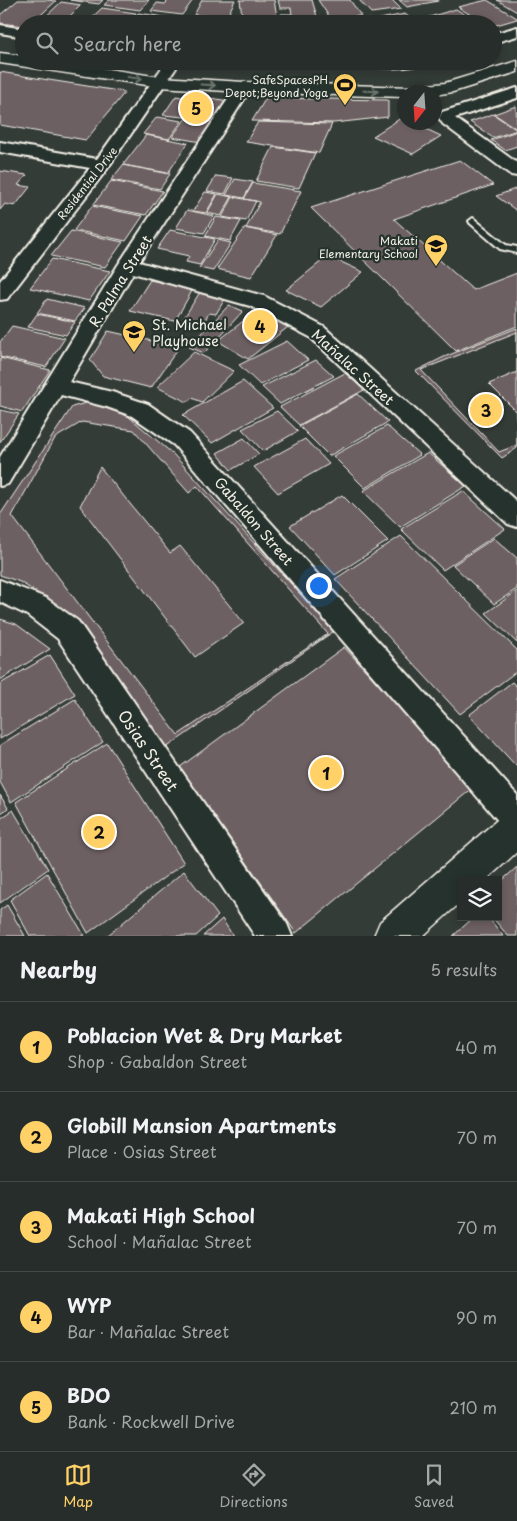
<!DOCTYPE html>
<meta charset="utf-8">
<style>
body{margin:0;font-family:"Playpen Sans",sans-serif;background:#333936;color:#f1f3f6}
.controls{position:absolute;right:15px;bottom:15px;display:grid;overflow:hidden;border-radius:0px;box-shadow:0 2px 8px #0003}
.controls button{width:45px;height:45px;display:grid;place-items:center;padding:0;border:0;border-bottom:1px solid #434947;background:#272d2a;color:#f1f3f6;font:25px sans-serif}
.compass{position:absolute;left:397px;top:85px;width:45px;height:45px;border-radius:50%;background:#272d2a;box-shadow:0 2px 8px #0003;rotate:197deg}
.you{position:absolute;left:318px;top:585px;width:18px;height:18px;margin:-12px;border:4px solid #fff;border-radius:50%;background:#1a73e8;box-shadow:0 0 0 8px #1a73e833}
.badge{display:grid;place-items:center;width:32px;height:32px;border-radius:50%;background:#ffd166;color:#111;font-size:16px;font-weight:700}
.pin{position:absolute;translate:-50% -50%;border:2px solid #fff;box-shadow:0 1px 5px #0006}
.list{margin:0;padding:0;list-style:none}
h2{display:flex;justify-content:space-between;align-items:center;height:65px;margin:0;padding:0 20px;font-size:21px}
h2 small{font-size:16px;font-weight:400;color:#a4a8a8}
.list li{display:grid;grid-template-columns:32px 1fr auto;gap:15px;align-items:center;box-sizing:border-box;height:90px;padding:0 20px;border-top:1px solid #434947}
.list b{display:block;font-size:19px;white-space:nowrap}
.list p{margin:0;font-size:16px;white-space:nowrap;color:#a4a8a8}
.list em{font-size:16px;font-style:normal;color:#a4a8a8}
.icon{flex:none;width:28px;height:28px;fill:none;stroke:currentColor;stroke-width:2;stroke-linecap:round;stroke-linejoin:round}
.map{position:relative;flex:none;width:517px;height:936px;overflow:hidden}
.search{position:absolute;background:#272d2a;box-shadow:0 2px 8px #0003;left:15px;right:15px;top:15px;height:55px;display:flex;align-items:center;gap:12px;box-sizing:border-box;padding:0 18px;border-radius:28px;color:#a4a8a8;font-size:19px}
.sheet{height:515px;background:#272d2a}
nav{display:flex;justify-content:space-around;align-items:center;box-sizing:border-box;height:70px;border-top:1px solid #434947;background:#272d2a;font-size:14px;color:#a4a8a8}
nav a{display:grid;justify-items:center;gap:2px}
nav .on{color:#ffd166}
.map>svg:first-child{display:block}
.building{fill:#6d6164;stroke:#f4f1e8;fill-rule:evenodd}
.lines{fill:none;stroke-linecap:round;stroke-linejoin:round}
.service-casing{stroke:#f4f1e8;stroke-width:4}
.minor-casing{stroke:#f4f1e8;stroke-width:4}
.tertiary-casing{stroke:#f4f1e8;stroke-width:3}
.secondary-casing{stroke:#f4f1e8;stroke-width:3}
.service{fill:#26332d;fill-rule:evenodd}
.minor{fill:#26332d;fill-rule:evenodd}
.tertiary{fill:#26332d;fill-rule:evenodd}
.secondary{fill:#26332d;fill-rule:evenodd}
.oneway{stroke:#6e766e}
.labels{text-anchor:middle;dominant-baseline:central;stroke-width:4.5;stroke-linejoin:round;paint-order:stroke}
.far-poi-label{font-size:11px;fill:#f4f1e8;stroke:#26332d;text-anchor:end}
.far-street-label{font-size:11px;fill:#f4f1e8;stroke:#26332d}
.street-label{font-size:14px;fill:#f4f1e8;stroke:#26332d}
.poi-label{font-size:14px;fill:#f4f1e8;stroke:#26332d;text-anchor:start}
.near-street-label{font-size:16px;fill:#f4f1e8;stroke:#26332d}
</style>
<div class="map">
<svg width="517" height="936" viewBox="0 0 517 936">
<rect width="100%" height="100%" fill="#343c38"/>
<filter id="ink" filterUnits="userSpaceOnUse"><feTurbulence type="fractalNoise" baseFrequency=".02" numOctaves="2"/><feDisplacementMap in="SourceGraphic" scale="10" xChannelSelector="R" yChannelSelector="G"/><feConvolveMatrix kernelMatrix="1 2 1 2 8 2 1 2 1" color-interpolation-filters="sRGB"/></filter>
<g filter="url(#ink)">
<path class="building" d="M18 0H47L56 1 31 24H24V26L0 23V15Z
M70 0H103L99 4Z
M109 0H149L140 10 104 5Z
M169 0H193L182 15 151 11 157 3 165 4Z
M202 0H235L227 17 194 15Z
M240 0H274L278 22 243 23Z
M278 0H312L318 20 283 21 281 14H292L291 8H280Z
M318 0H350L361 16 330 18Z
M359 0H392L401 9 371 13Z
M399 0H438V1L407 7Z
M487 0 517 18V19L493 26V24H485L458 7Z
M497 0H517V12Z
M61 2 81 5 68 18 80 20 76 24H38Z
M102 8 136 13 125 24H85Z
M456 9 480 24H431L423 19Z
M138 13 178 19 174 24H129Z
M405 14 415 22 404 24H380L375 20Z
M185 18 213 23 181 24Z
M371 19 374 24 336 22Z
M0 72 30 77 125 92 86 140 0 125Z
M176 96 207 102 210 98 229 101 215 120 163 115Z
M266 98 388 100V117L334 123 252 121Z
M516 106 517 129 494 114Z
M493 114 517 130 493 138 470 122Z
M157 117 182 121 169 139 143 134Z
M186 118 214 122 201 142 172 137Z
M401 118 404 120V122H411L441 136 413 154 373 136Z
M258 122 332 124 319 153 246 142Z
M517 131V146L505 150 491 140Z
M146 135 188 143 168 173 123 165Z
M273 147 315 153 299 188 256 181Z
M460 160 493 185 394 219 473 290 517 273V326L456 351 311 208Z
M123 165 170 174 160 189 111 180Z
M0 171 27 175 18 185 30 187 15 206 5 204 0 210Z
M216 176 233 178 225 194 207 191Z
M235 179 253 182 244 198 226 195Z
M111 181 163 191 146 215 93 205Z
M253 183 301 191 280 234 246 228 260 202 244 199Z
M515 189 517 190V211L496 196Z
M205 192 217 194 206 213 193 211Z
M218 194 232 197 221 216 207 213Z
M233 197 256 201 246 221 222 217Z
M92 206 143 216 126 241 74 230Z
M187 210 214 216 204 233 176 228Z
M216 217 241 221 230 241 205 236Z
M245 228 277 235 251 277 217 269Z
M170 230 215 239 200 265 186 262 189 256 157 249Z
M71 231 123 242 105 267 51 256Z
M218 240 231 243 213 271 199 268Z
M328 256 363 272 321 307 286 290Z
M52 259 110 271 89 301 30 288Z
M150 280 193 289 175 321 130 311Z
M200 292 226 297 216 314 209 313 202 325 182 321Z
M47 299 85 308 75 321 37 313Z
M229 305 243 311 204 353 189 347Z
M257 310 288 327 248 359 218 341Z
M37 314 75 322 66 335 28 327Z
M12 326 65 338 46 367 0 357V342Z
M517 328V448L502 458 416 371 444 357Z
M108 331 179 347 151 388 103 376 90 360Z
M517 332V372L489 384 517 412V445L499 452 421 370Z
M287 341 308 360 260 385 239 365Z
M194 352 234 371 202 402 192 398 187 402 157 387Z
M0 358 50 370 22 412 0 406Z
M316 360 334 376 280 404 262 387Z
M345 373 364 390 299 425 280 407Z
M243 381 273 408 212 443 183 415Z
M358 394 388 422 329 456 299 426Z
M89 402 128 416 173 454 334 631 166 748 55 604 20 582 0 575V515L72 407Z
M0 410 19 414 0 442Z
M277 411 298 431 263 451 242 429Z
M82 422 134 430 189 493 197 486 328 634 178 735 12 516 55 438ZM100 467 170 553 180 546 244 623 195 657 80 506Z
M387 426 420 455 365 488 333 456Z
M244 438 259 454 231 470 217 453Z
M305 439 329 464 278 493 254 467Z
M428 453 466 486 400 527 363 491Z
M463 491 505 529 443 570 401 529Z
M342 495 388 541 335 575 290 526Z
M401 536 517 650V671L460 714 335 579Z
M494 538 517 558V589L494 604 453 565Z
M517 591V643L486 613Z
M0 619 16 624 50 649 0 680Z
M344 647 474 787 296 933 180 767Z
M50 655 75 694 0 739V684Z
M512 682 517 687V767L469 715Z
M75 699 103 742 11 802 0 782V745Z
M107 743 184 863 88 933 16 802Z
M0 795 8 808 0 814Z
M13 810 48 869 0 903V819Z
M517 867V936H508L492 917H498V884Z
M184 871 218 916 196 936H107Z
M47 873 84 935 82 936H30L10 900Z
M7 905 25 936H0V910Z
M474 917H488L503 936H453Z
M222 919 233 936H203Z"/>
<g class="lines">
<g class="service-casing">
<path id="service" d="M473 218 506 245 517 247V253L500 249 470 223 469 221Z"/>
</g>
<g class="minor-casing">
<path id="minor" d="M0 25 24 29V37L0 33Z
M517 27V36L493 43V34Z
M338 61H424C415 72 361 66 345 65Z
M169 64 174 65 176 68 107 169 7 299 0 300V281L90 168 0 152V142L97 159 164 65Z
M244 82 249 84 252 87 139 262 264 296 324 327 517 502V527L508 524 310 337 250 306 133 273 69 382 112 392 148 404 190 433 517 795V835L506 830 174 445 132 416 107 407 61 395 8 484 0 486V457L118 265 236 87 239 84Z
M517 88V98L455 118 517 163V176L511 175 443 124 439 118 442 112Z
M0 580 46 598 78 621 287 924 292 936H255L58 639 27 615 0 602Z"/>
</g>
<g class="tertiary-casing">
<path id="tertiary" d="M517 809V852L486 880H461V902L423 936H374L380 922 504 814Z"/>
</g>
<g class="secondary-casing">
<path id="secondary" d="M0 53 24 56V61H56L160 77 244 82 411 87 445 83 517 61V72L453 92 434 95V92H404V97L244 92 160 87 0 63Z"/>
</g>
<use href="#service" class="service"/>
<use href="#minor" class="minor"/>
<use href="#tertiary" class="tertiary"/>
<use href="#secondary" class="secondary"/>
</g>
<defs><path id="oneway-shaft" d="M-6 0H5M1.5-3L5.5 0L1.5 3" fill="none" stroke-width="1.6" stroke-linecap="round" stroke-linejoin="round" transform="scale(1.25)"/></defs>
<g class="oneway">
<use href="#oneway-shaft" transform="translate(135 78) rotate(8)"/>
<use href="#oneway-shaft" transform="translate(208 85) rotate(3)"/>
<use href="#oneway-shaft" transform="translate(371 91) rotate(2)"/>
</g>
</g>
<defs>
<g id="stadium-pin" transform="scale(1.25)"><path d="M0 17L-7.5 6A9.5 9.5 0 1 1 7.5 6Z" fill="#ffd166" stroke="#26332d"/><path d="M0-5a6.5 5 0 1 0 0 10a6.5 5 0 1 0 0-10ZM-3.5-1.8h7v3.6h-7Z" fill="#111"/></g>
<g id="school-pin" transform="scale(1.25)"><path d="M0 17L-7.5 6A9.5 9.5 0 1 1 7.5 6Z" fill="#ffd166" stroke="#26332d"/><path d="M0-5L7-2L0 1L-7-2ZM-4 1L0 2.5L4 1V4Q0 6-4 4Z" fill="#111"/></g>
</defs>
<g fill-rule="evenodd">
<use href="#stadium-pin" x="345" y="85"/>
<use href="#school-pin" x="436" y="246"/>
<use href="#school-pin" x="134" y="332"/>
</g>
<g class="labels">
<g class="far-poi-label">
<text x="328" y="79">SafeSpacesPH<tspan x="328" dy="13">Depot;Beyond Yoga</tspan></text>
<text x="418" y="240">Makati<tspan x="418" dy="13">Elementary School</tspan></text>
</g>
<g class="far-street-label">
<text transform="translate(87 183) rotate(-52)">Residential Drive</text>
</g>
<g class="street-label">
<text transform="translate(120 281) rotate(-58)">R. Palma Street</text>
<text transform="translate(353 367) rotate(42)">Mañalac Street</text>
<text transform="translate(254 521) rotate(49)">Gabaldon Street</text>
</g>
<g class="poi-label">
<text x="152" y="324">St. Michael<tspan x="152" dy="16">Playhouse</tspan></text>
</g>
<g class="near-street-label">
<text transform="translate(149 750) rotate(56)">Osias Street</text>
</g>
</g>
</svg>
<div class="controls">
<button><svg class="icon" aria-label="layers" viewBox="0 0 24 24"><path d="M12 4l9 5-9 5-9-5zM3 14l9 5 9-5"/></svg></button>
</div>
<svg class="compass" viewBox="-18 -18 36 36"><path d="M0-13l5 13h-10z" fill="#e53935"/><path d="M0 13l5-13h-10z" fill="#a4a8a8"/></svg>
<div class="you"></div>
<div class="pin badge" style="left:326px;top:773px">1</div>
<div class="pin badge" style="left:99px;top:832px">2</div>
<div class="pin badge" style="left:486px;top:410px">3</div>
<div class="pin badge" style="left:260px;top:326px">4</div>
<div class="pin badge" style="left:196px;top:108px">5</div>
<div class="search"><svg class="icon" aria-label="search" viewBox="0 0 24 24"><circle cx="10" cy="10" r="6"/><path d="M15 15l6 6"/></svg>Search here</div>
</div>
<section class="sheet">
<h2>Nearby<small>5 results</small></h2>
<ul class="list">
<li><span class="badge">1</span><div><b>Poblacion Wet &amp; Dry Market</b><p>Shop · Gabaldon Street</p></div><em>40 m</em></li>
<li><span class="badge">2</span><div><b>Globill Mansion Apartments</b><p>Place · Osias Street</p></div><em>70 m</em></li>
<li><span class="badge">3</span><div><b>Makati High School</b><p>School · Mañalac Street</p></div><em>70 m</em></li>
<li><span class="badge">4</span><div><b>WYP</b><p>Bar · Mañalac Street</p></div><em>90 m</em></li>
<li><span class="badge">5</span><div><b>BDO</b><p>Bank · Rockwell Drive</p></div><em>210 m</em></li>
</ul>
</section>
<nav>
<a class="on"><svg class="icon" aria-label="map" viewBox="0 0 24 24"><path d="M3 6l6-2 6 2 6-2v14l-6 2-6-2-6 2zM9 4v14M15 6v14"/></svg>Map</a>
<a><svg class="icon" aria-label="directions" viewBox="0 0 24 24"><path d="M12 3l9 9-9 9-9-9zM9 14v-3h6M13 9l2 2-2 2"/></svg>Directions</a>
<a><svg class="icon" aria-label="saved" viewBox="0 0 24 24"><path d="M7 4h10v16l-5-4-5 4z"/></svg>Saved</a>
</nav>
